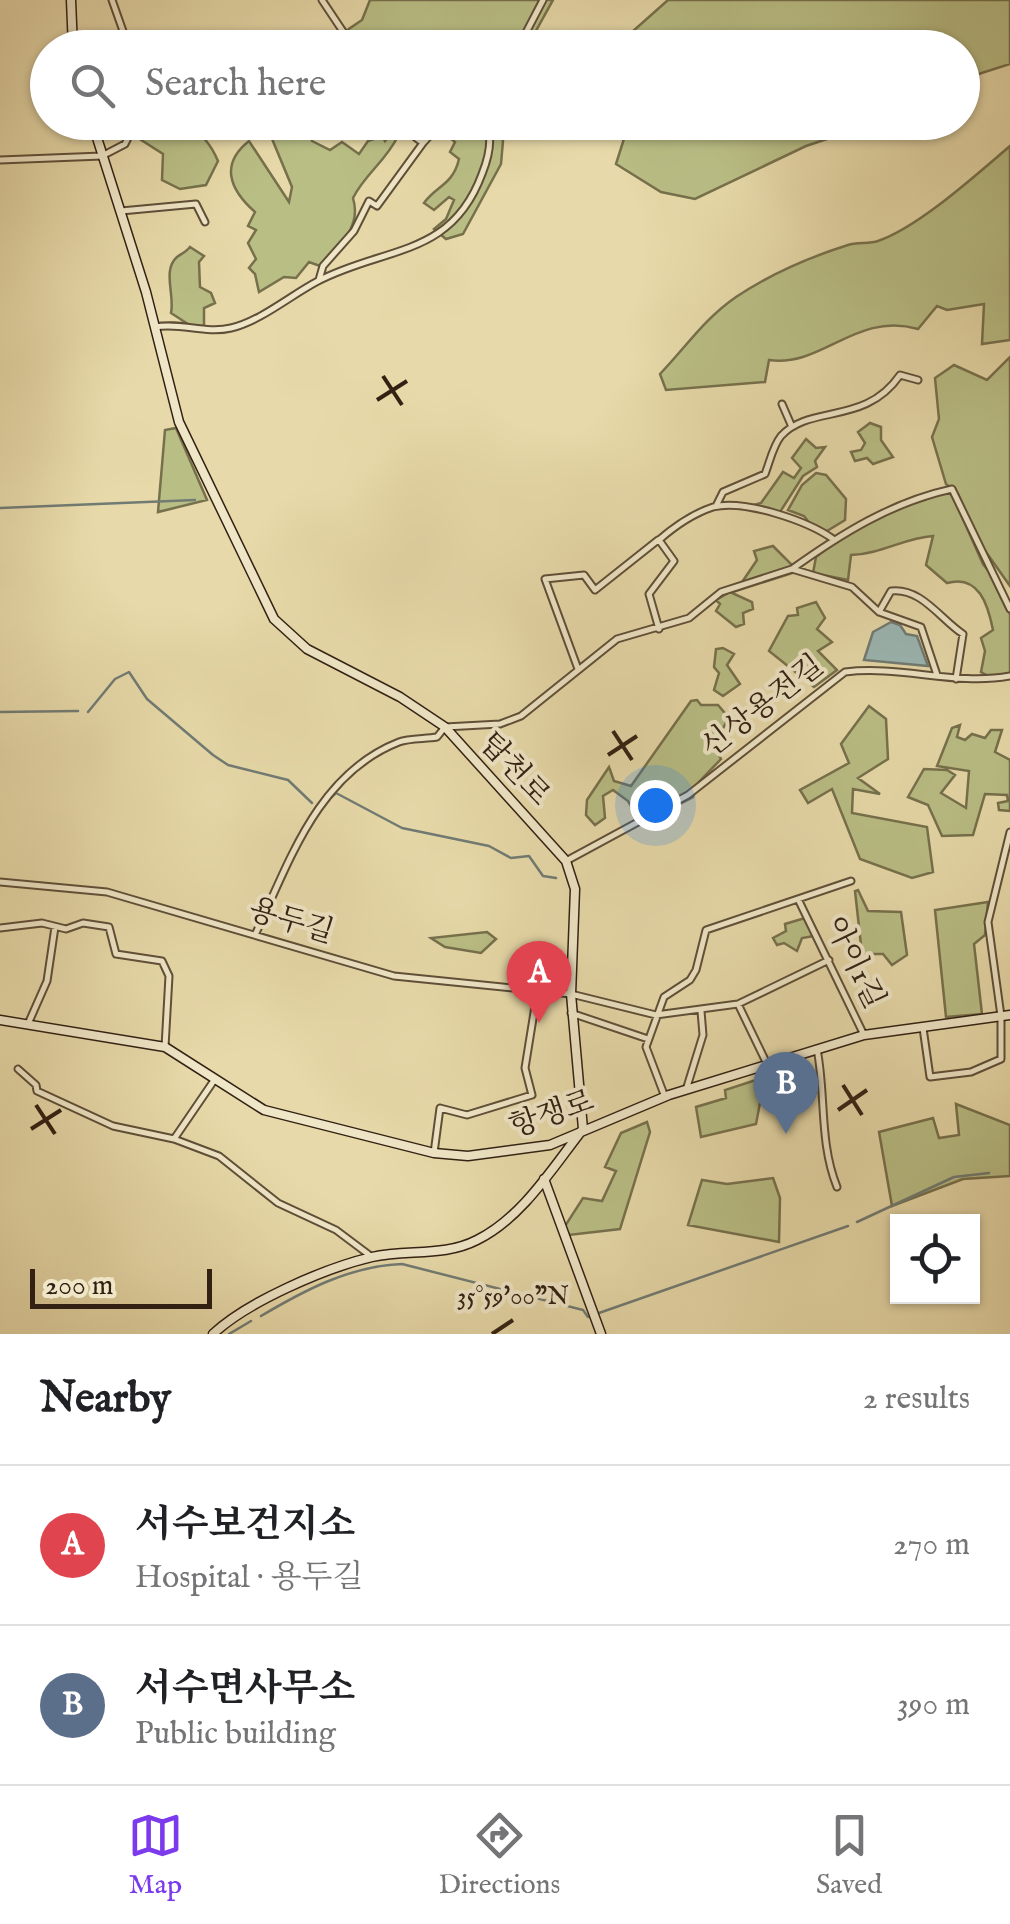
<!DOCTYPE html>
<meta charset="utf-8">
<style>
body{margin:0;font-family:"IM FELL English","Noto Serif KR",serif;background:#f2f2f2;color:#202124}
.controls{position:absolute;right:30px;bottom:30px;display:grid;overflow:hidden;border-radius:0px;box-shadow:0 2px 8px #0004}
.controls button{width:90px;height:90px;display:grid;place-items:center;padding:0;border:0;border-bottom:2px solid #e0e0e0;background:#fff;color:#202124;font:50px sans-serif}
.scale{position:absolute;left:30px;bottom:25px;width:182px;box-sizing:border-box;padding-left:10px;border:5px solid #322113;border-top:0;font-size:28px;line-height:35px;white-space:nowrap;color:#322113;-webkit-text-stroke:8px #efe6c7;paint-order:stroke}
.you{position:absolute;left:655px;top:805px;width:35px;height:35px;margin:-25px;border:8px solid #fff;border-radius:50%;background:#1a73e8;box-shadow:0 0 0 15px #1a73e833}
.badge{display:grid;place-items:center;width:65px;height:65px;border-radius:50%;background:#7c3aed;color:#fff;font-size:32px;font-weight:700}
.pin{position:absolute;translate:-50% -82px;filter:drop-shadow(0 2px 5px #0008)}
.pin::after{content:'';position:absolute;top:52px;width:35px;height:30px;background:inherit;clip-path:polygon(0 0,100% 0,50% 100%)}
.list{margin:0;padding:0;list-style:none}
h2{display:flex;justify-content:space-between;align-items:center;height:130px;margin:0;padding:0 40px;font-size:42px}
h2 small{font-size:32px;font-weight:400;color:#757577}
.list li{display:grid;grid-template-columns:65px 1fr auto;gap:30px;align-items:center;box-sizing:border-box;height:160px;padding:0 40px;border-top:2px solid #e0e0e0}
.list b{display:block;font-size:38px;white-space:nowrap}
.list p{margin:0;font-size:32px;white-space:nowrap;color:#757577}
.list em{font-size:32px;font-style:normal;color:#757577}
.icon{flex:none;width:55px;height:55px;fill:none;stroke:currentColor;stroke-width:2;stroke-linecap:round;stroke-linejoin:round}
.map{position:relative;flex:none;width:1010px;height:1334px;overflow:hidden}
.search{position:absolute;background:#fff;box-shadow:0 2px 8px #0004;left:30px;right:30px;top:30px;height:110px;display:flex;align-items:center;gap:25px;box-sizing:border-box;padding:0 35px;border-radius:55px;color:#757577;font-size:38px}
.sheet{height:450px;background:#fff}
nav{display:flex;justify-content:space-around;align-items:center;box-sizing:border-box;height:140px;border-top:2px solid #e0e0e0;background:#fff;font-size:28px;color:#757577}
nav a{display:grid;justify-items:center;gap:5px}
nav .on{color:#7c3aed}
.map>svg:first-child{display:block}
.green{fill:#b9be85;stroke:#76704c;stroke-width:2.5}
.water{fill:#9bb7b4;stroke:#717b74;stroke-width:2.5}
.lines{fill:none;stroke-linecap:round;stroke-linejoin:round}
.stream{stroke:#717b74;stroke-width:2.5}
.street-casing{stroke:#5f4f38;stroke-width:9}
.secondary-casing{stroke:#322113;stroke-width:11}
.street{stroke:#efe6c7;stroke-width:5}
.secondary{stroke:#efe6c7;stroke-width:8}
.ticks{fill:none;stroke:#322113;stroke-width:4}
.labels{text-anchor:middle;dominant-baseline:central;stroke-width:8;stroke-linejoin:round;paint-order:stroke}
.street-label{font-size:30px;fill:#322113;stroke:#efe6c7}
.ticks-label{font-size:25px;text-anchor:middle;fill:#322113;stroke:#efe6c7;stroke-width:8;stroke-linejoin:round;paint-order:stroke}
</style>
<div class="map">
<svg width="1010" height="1334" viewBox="0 0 1010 1334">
<rect width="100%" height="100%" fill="#e7d9a9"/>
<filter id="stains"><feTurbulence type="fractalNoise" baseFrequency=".002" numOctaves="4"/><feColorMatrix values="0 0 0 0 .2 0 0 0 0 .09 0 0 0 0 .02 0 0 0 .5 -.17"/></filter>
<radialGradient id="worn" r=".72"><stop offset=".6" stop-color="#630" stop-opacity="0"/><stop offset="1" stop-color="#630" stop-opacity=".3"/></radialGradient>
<path class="green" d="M370 0H553L527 47H347L340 35 362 20Z
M668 0H1010V64L963 79 962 48 649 47 632 32Z
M138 123C175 123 200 119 218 161L206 185 180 189 162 180 163 154 138 138 134 129Z
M292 123H307L312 141 330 150 342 142 359 154 368 141 382 136 385 141 394 129 398 136C386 161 365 174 353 198 362 228 339 245 320 266L309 262 296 278 284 277 259 292 255 274 249 268 256 259 248 243 256 230 248 226 255 212C229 189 220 164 249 141L289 202 292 187 270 134Z
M445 123H494L503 141 501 164 463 234 446 239 434 229 446 219 454 200 449 197 434 210 424 203C436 186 453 185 459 159L450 152 455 142 445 134Z
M629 123V122L875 123 806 146 695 199 661 192 616 164Z
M1010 146V340L982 344 984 304 947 310 937 306 918 329C856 311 822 368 769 360L765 382 666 390 660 374C686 347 704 319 736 297 769 275 810 257 848 245 857 242 869 244 878 241 919 227 977 174 1010 146Z
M190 247 204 256 199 262 200 287 211 293 215 303 204 308V326H191L171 313C175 295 162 270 177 257 181 254 186 252 190 247Z
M1010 357V586L974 535 958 494 946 484 932 437 939 419 935 378 954 365 987 380Z
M870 423 881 427V440L893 457 873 464 867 458 855 461 851 452 861 450 865 443 858 432Z
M176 428 207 500 158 512 165 430Z
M806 439 816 448 825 447 815 461 817 467 803 476 780 512 743 508 761 503 783 472 794 478 801 468 792 458Z
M816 473 826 475 846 499 845 520 827 531 814 529 804 516 788 510 802 485Z
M951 492 983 564 1004 590 1010 615V674L990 677 981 672 985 651 981 638 993 630C988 605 979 574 947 583L926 565 933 536C904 538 881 554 851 555L848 580 813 573 816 557C856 525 902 503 951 492Z
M773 546 791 564 792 573 736 591 757 560 754 551Z
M730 592 752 602 753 609 743 613 744 624 736 627 716 611 720 604 716 600Z
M816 602 825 618 817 629 832 642 818 651 837 670 814 687 769 651 788 616 798 615 797 608Z
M723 648 734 654 727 665 740 684 723 696 714 690 719 673 714 667 716 649Z
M697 700 701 705H718L729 718 713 745 721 759 699 782 693 797 674 807 648 805 647 814 637 816 628 801 613 790 603 796 605 818 595 825 586 815 587 800 609 767 614 781 631 786 691 701Z
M869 706 886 719 888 759 858 778 880 794 853 789 852 813 927 827 933 872 912 878 860 859 832 789 808 803 800 790 849 763 841 744Z
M960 725 957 737 965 740 972 734 985 738 991 730H1002L995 752 1010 760V811L999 810 998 803 1008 801 1007 795 985 794 973 835 942 836 928 805 908 797 924 769 947 770 955 775 941 793 966 808 969 771 937 766 952 728Z
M858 890 868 911 901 912 907 955 892 965 883 954H862L855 891Z
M988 902 985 935 974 944 982 1014 946 1017 935 910Z
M805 918 814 936 802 938 797 951 784 943 777 945 773 938 786 931 785 924Z
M487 932 496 939 481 953 445 947 431 938Z
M765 1077 756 1124 701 1137 696 1107 726 1098 725 1090Z
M956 1104 1010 1125V1176L963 1179 892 1206 879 1132 933 1118 939 1138 959 1135Z
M647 1122 650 1132 620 1229 569 1235 565 1226 583 1198 602 1201 616 1171 605 1167 621 1133Z
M773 1178 780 1198 779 1242 688 1225 702 1180 727 1184Z"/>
<path class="water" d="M891 622 900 625 906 634 917 636 928 666 864 660 873 632Z"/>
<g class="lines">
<path class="stream" d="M0 508 195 500
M0 712 78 711
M88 712 115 679 129 672 147 699 213 755 228 765 288 780 312 803
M326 802 336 793 402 828 489 846 511 858 529 856 543 876 556 878
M857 1222 954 1177 989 1173
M599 1313 848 1226
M261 1316C305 1290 350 1266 402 1264L583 1310 588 1317
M229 1334 251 1321"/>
<g class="street-casing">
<path id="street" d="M112 0 129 48
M322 0 354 48
M518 48 543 0
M423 143 442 122
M0 160 102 156 125 144 136 122
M121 211 196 204 205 222
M319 280 323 266 354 231 369 201 377 206 423 143 395 122
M155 327C180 322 205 334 231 328 261 321 291 295 318 281 385 246 451 258 482 174 489 157 493 140 487 122
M782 404 792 427
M716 506 723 492 765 474C770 461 773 446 781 436 810 404 865 426 900 375L918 380
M792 569C841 534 892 502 952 489L1010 609
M879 612 891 591C921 587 941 620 963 634L956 679
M659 629 649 594 674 561 659 540C675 526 692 514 713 507 744 499 808 521 833 539
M578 669 545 579 584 575 595 590 658 540
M566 861 688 795 845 672C901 665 955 686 1010 676
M0 882 107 892 394 976 571 994 656 1015 738 1004 767 1064
M798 899 864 1035
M0 928 42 923 66 929 83 923 109 927 116 954 162 961 169 976 165 1047
M255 935C289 863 317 774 399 742 409 738 425 739 437 737L445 727 500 724 521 716 617 639 689 618 721 592 792 569 852 587 879 612 921 627 937 675
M738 1004 829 960
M571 1013 648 1039
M28 1024 47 981 55 927
M923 1028 930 1077 971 1072 1001 1059V1016L988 922 1010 832
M817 1049C826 1095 819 1142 837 1187
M18 1069 36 1085 37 1091 113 1126 174 1139 219 1156 278 1203 336 1230 372 1257
M686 1090 703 1035 701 1011
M665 1097 646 1047 664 997 690 980 696 970 706 930 851 881
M174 1139 215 1079
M434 1153 440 1108 467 1115 532 1095 525 1068 537 994"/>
</g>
<g class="secondary-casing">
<path id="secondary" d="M71 0 73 48
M92 122 146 292 179 422 274 619 307 649 400 697 445 727 566 861 575 889 571 994 583 1129C553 1167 522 1218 477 1240 444 1257 408 1249 372 1257 325 1268 247 1302 213 1334
M0 1020 165 1047 264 1110 434 1153 468 1156 550 1145 669 1095 864 1035 1010 1015
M544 1179 601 1334"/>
</g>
<use href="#street" class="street"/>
<use href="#secondary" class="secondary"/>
</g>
<path class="ticks" d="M383 376 402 405M377 400 407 381M613 731 632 760M608 755 637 736M843 1085 862 1115M36 1105 55 1134M838 1110 867 1090M31 1129 61 1110M492 1334 513 1320"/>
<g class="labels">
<g class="street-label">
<text transform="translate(763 707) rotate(-38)">신상용전길</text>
<text transform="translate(514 770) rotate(47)">탑천로</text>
<text transform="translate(291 922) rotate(17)">용두길</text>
<text transform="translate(854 963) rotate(64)">아이1길</text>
<text transform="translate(552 1115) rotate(-19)">항쟁로</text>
</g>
</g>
<g class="ticks-label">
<text x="513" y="1304">35°59'00"N</text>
</g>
<rect width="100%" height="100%" filter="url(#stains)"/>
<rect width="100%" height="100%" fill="url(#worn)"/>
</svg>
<div class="controls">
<button><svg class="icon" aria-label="locate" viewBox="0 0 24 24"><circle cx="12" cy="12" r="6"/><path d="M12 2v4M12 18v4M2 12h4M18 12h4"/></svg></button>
</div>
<div class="scale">200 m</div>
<div class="you"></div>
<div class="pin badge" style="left:539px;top:1023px;background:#e0444e">A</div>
<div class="pin badge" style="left:786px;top:1134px;background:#5c6f8a">B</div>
<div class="search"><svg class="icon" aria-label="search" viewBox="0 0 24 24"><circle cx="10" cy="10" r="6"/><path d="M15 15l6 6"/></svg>Search here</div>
</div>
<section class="sheet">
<h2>Nearby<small>2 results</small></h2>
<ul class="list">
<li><span class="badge" style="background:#e0444e">A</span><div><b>서수보건지소</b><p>Hospital · 용두길</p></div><em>270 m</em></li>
<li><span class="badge" style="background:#5c6f8a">B</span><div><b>서수면사무소</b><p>Public building</p></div><em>390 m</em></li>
</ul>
</section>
<nav>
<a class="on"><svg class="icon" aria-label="map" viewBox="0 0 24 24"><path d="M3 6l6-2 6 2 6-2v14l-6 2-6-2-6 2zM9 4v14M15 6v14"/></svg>Map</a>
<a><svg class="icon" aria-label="directions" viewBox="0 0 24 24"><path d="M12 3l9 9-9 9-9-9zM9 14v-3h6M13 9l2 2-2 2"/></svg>Directions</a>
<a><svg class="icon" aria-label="saved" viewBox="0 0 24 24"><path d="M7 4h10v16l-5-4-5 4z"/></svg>Saved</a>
</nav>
